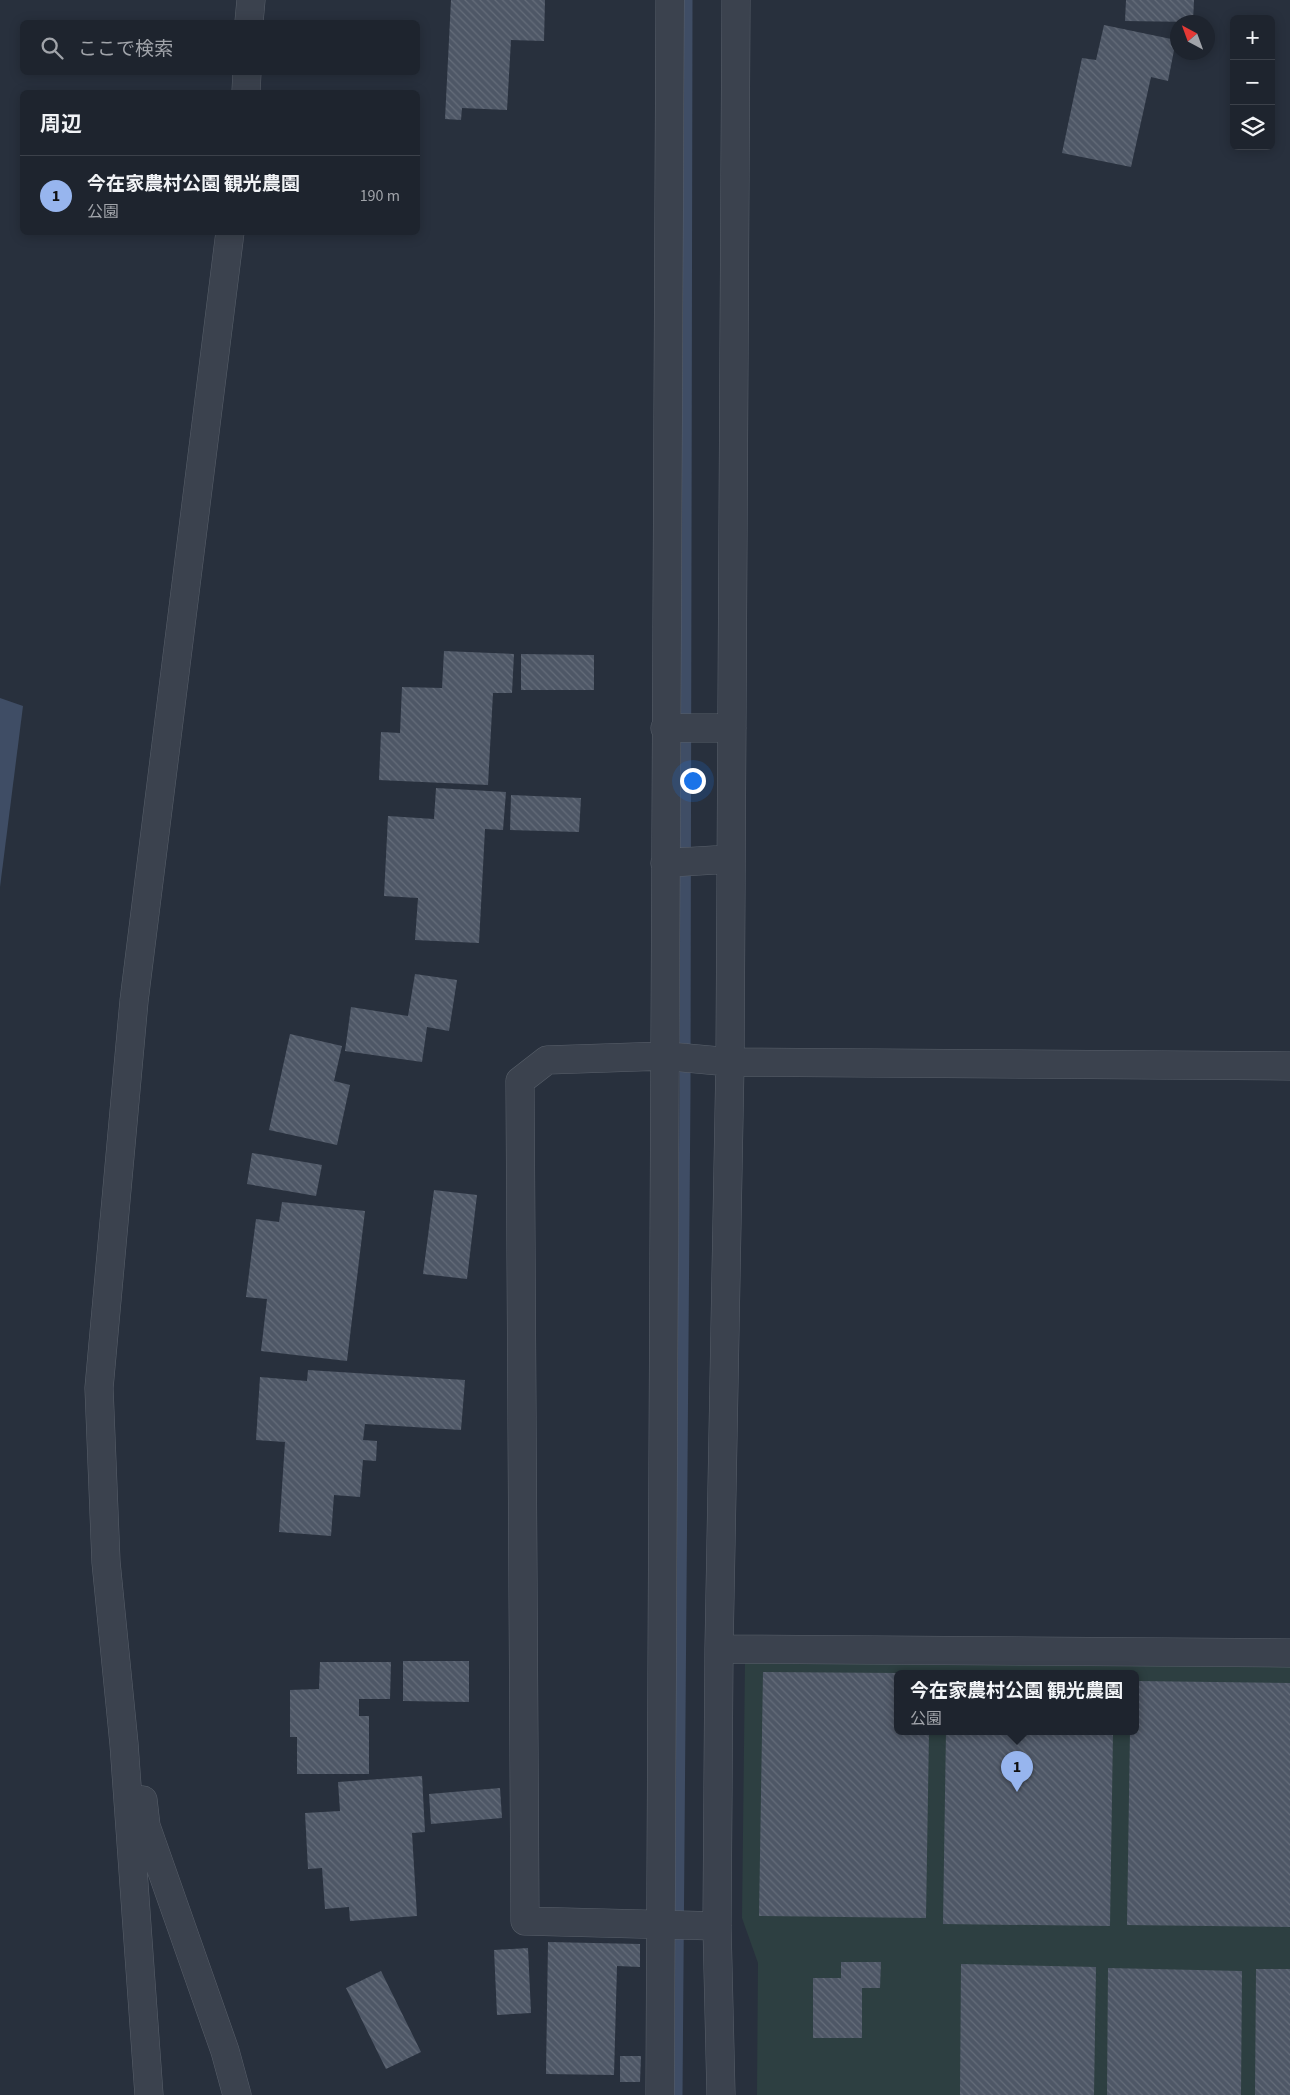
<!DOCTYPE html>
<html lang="ja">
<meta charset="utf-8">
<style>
body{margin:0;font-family:"Source Sans 3","Noto Sans JP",sans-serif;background:#2b303a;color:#f1f3f6}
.controls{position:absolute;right:15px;top:15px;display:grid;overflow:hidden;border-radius:8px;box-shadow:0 2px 12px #0003}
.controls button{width:45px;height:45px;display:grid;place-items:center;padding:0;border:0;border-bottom:1px solid #3c414a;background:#1e242e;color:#f1f3f6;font:25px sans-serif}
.compass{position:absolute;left:1170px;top:15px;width:45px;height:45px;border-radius:50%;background:#1e242e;box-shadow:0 2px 12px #0003;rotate:319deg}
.you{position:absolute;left:692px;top:780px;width:18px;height:18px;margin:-12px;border:4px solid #fff;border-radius:50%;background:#1a73e8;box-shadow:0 0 0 8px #1a73e833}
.badge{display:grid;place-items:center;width:32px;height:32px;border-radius:50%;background:#97b5ee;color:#111;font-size:16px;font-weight:700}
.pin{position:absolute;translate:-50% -41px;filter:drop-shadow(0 1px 2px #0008)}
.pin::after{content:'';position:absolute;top:26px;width:18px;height:15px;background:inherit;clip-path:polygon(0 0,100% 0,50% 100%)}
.popup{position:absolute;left:894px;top:1670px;width:245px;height:65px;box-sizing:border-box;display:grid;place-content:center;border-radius:8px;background:#1e242e;filter:drop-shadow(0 1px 4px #0005);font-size:16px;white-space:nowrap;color:#a1a4aa}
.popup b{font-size:19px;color:#f1f3f6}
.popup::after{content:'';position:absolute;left:50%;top:100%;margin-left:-10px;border:10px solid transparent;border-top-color:#1e242e}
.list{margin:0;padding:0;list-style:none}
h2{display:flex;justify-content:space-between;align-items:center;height:65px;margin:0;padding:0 20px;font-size:21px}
h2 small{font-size:16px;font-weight:400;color:#a1a4aa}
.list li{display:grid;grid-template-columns:32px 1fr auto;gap:15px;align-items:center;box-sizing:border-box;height:80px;padding:0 20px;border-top:1px solid #3c414a}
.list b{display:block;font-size:19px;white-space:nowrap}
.list p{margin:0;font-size:16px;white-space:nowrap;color:#a1a4aa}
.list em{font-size:16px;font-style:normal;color:#a1a4aa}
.icon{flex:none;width:28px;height:28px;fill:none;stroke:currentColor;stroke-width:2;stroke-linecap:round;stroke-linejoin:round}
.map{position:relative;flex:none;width:1290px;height:2095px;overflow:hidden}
.search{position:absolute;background:#1e242e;box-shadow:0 2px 12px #0003;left:20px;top:20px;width:400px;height:55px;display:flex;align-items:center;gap:12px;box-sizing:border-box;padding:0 18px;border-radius:8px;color:#a1a4aa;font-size:19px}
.panel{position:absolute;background:#1e242e;box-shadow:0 2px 12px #0003;left:20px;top:90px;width:400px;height:145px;border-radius:8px}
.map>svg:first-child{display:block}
.park{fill:#2d3f41;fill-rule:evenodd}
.water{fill:#3f4d65}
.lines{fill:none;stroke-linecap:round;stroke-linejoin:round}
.stream{stroke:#3f4d65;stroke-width:11}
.building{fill:url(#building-back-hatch)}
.minor-casing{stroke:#59606b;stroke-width:29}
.minor{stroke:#3b424e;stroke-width:28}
</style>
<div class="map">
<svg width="1290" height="2095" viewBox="0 0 1290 2095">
<defs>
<pattern id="building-back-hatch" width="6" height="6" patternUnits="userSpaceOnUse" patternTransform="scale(1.25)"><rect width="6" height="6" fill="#4e5766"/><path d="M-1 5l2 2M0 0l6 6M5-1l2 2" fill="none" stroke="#656d7a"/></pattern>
</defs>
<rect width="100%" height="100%" fill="#28303d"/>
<path class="park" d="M745 1661 1290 1667V2095H757L758 1963 742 1918ZM898 1673H1136V1731H898Z"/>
<path class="water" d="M0 698 23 706 0 887Z"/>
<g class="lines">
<path class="stream" d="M677 2095 685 1090 687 0"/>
</g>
<path class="building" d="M451 0H545L544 41 511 40 507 110 462 108 461 120 445 119Z
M1126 0H1194L1193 22 1125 21Z
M1104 25 1176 40 1168 81 1151 77 1131 167 1062 153 1082 58 1096 60Z
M444 651 514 654 512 693H493L488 785 379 780 381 732 400 733 402 687 442 688Z
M521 654 594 655V690H521Z
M436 788 506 792 503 830 485 829 479 943 415 940 418 898 384 896 388 816 434 819Z
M511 795 581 798 579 832 510 830Z
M415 974 457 980 449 1031 427 1027 422 1062 345 1051 351 1007 408 1016Z
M290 1034 342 1046 334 1081 350 1085 337 1145 269 1130Z
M252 1153 322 1165 316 1196 247 1184Z
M434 1190 477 1195 467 1279 423 1274Z
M282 1202 365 1211 347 1361 261 1351 267 1299 246 1297 256 1219 279 1222Z
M308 1370 465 1380 461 1430 365 1424 363 1440 377 1441 376 1461 363 1460 360 1497 334 1495 331 1536 279 1532 285 1442 256 1440 260 1377 307 1381Z
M403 1661H469V1702L403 1701Z
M320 1662H391L390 1699H359V1716H369V1774H297V1737H290V1690L319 1689Z
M763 1672 898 1673V1731H929L926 1918 759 1916Z
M1136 1681 1290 1683V1927L1127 1925 1130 1731H1136Z
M946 1731H1113L1110 1926 943 1924Z
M422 1776 425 1832 412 1833 417 1916 350 1921 349 1907 325 1909 322 1868 308 1869 305 1813 340 1811 338 1782Z
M500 1788 502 1818 431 1824 429 1794Z
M548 1942 640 1944V1967L617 1966 614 2075 546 2074Z
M528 1948 531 2013 497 2015 494 1950Z
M841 1962H881L880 1988H862V2038H813V1978H841Z
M961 1964 1096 1967 1094 2095H960Z
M1108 1968 1242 1971 1241 2095H1107Z
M1256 1969H1290V2095H1255Z
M381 1971 421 2052 386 2069 346 1988Z
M620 2056H641L640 2082H620Z"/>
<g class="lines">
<g class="minor-casing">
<path id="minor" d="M249 22 251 0
M246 92 247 72
M665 728H732
M665 863 731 859
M719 1649 1290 1653
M143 1800 146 1826 225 2051 237 2095
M717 1926 525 1921 520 1081 547 1060 665 1056 730 1062 1290 1066
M149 2095 124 1744 106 1562 99 1388 134 1001 230 232
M660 2095 670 0
M721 2095 717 1926 719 1649 730 1062 736 0"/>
</g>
<use href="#minor" class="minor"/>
</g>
</svg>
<div class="controls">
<button>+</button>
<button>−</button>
<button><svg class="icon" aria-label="layers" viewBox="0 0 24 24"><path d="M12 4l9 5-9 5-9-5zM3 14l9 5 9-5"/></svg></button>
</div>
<svg class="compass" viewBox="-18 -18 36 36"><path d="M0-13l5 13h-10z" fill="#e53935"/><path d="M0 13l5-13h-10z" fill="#a1a4aa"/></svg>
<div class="you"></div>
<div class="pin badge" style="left:1017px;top:1792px">1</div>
<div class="popup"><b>今在家農村公園 観光農園</b>公園</div>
<div class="search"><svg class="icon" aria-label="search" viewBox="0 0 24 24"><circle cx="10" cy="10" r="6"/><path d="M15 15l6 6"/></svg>ここで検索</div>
<section class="panel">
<h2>周辺<small></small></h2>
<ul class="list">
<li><span class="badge">1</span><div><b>今在家農村公園 観光農園</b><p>公園</p></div><em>190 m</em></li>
</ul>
</section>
</div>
